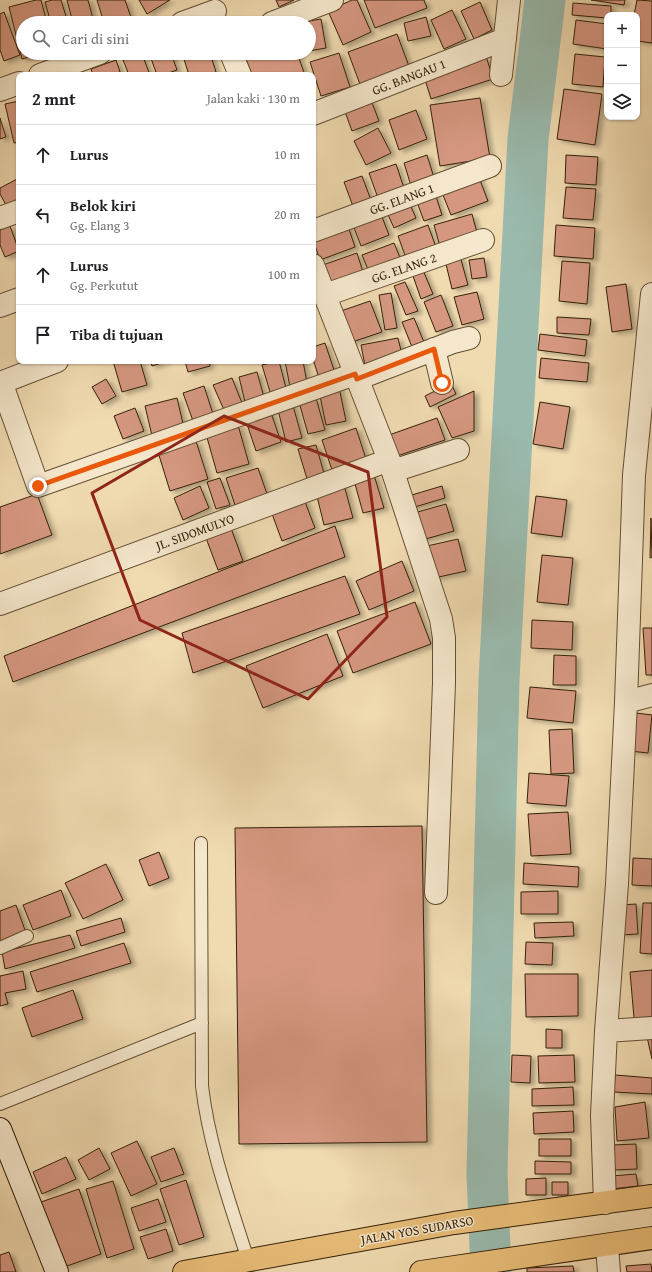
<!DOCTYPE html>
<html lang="id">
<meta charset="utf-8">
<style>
body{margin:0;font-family:"Gentium Book Plus",serif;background:#f2f2f2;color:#202124}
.controls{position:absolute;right:12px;top:12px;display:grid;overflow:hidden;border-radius:8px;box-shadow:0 1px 3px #0004}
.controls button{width:36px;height:36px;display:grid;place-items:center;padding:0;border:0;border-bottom:1px solid #e0e0e0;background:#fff;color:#202124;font:20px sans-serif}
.stop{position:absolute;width:12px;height:12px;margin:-9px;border:3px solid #ea580c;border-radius:50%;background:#fff}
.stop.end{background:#ea580c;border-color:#fff;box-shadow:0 1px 4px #0008}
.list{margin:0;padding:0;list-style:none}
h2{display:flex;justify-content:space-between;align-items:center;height:52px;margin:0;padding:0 16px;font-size:17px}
h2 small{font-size:13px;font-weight:400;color:#757577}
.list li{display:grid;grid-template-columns:26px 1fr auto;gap:12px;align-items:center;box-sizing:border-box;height:60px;padding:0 16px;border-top:1px solid #e0e0e0}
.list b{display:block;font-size:15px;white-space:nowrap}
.list p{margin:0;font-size:13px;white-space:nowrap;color:#757577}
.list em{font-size:13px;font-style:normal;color:#757577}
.icon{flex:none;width:22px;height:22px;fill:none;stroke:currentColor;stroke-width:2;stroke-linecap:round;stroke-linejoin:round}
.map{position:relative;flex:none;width:652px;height:1272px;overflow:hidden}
.search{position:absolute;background:#fff;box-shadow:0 1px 3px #0004;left:16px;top:16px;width:300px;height:44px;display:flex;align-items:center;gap:10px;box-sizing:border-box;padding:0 14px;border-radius:22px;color:#757577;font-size:15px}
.panel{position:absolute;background:#fff;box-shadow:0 1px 3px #0004;left:16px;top:72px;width:300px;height:292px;border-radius:8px}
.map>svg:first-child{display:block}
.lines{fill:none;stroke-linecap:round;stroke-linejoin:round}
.river{stroke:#9abaad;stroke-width:41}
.building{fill:#d59780;stroke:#342108;filter:url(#shadow)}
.service-casing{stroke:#634f32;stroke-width:14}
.minor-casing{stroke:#634f32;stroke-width:24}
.secondary-casing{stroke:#342108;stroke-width:24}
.primary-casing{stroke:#342108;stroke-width:24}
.service{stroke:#f5e7cc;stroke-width:12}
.minor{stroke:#f5e7cc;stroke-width:22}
.secondary{stroke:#f5e7cc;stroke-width:22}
.primary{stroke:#e8bd78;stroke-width:22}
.route{stroke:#ea580c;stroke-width:5}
.marked{fill:none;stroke:#8f2418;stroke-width:3;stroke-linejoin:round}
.labels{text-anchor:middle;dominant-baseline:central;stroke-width:3;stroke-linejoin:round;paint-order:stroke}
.street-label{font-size:13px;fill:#342108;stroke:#f5e7cc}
</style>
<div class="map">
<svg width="652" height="1272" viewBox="0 0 652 1272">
<defs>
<filter id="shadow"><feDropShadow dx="4.5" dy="2.5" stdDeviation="2" flood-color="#0004"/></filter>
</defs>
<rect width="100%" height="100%" fill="#f0dab0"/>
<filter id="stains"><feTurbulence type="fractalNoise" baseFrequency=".005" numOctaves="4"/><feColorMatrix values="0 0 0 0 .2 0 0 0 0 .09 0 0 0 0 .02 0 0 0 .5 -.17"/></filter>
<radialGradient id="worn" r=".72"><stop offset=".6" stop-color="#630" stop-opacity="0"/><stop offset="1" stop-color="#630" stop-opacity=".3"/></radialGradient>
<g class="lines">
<path class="river" d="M491 1272 487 1174 499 680 528 139 545 0"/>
</g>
<path class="building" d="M36 0H41L47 23H23V53H43L22 59 9 7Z
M52 0H61L68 23H51L45 2Z
M67 0H88L94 23H73Z
M97 0H125L133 23H104Z
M139 0H170L147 14Z
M276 0H294L279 7Z
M352 0H357L371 32 343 45 328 11Z
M364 0H424L427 8 375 28Z
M591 0H625L624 5Z
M637 0 652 1V43L637 41V15H634Z
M480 2 492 30 474 39 461 11Z
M573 3 611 6V15H607V18L572 15Z
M452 10 466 39 444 49 431 20Z
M4 12 20 55 4 61 0 50V14Z
M426 17 431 36 408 41 404 23Z
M321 19 326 48 309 51V23H298Z
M576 20 607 24V49L573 44Z
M397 34 410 69 361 87 348 52Z
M149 53H171L177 70 163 75H157Z
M182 53H210L216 72 206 75H189Z
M261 53H297L305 75H252L246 59Z
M339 53 350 87 321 96 310 62Z
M142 54 150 75H129L123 60Z
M575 54 605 57 603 87 572 84Z
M486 56 493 79 431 99 424 76Z
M116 60 121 75H93L91 69Z
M564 89 602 94 595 145 557 139Z
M480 98 490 158 440 166 430 105Z
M371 100 379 121 352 131 344 109Z
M19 101V142L14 143 5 104Z
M416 110 427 139 399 150 389 120Z
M0 118 6 137 0 139Z
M378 128 391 153 366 165 354 141Z
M427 155 435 181 412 189 404 163Z
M566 155 598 157 596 185 565 183Z
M396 164 405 191 379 201 369 173Z
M478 175 488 201 451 215 441 190Z
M362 176 372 203 354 209 344 182Z
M19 178V207L10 212 0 194V188Z
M566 187 596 189 593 220 563 218Z
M434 190 442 215 424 221 415 197Z
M407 198 416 218 394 228 385 208Z
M379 209 389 235 361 246 351 220Z
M472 214 479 240 441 250 434 225Z
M347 223 355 247 320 260 313 240Z
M428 225 437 250 407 261 398 236Z
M556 225 595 228 593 259 554 256Z
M10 226 19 251 5 257 0 245V230Z
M394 243 401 260 369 272 362 255Z
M357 253 363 272 327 285 320 266Z
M460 256 468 285 452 289 445 260Z
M484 258 487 277 472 279 469 260Z
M562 261 590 263 587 304 559 301Z
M423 270 433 294 421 299 412 273Z
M405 282 418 311 406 315 394 286Z
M626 284 632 329 612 332 606 287Z
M477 292 484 319 462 325 454 297Z
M391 293 397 328 385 330 379 295Z
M441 295 453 326 436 332 424 302Z
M370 301 382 332 349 343 338 312Z
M557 317 591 319 589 335 557 333Z
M414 318 426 347 414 352 402 322Z
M540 334 587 340 585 356 538 350Z
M398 338 403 359 365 366 361 345Z
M325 343 335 373 319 378 313 359V347Z
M541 358 589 363 587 382 539 378Z
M113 361H140L147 385 122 392Z
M150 361H168L152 366Z
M185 361H209L210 366 188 372Z
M279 361 286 388 270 392 262 365Z
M285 361H303L307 383 290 387Z
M257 372 264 397 245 402 239 377Z
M232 378 242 403 224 410 213 385Z
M106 379 116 396 102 404 92 387Z
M451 383 456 394 430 407 425 396Z
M204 386 213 414 193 421 183 393Z
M339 387 346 421 326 425 319 391Z
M474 391V431L452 438 438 407Z
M177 398 185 432 153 440 145 406Z
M316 398 325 430 308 434 299 402Z
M292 402 302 438 286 442 277 406Z
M540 402 570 407 563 449 533 444Z
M135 408 144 431 123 439 114 416Z
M270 410 281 442 256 451 245 418Z
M437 418 445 440 397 456 389 435Z
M238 425 249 464 217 473 206 434Z
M356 428 367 462 333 473 322 440Z
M196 441 208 479 170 491 158 452Z
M316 445 325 477 308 482 298 449Z
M258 468 267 494 235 505 226 478Z
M374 475 384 508 363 513 354 480Z
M220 478 230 505 216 509 207 482Z
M344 485 353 518 324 525 316 492Z
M200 486 209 508 183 520 174 498Z
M442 486 445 498 408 509 405 497Z
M37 494 52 535 0 554V507Z
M536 496 567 500 562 537 531 533Z
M304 499 315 528 282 541 271 511Z
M446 504 454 531 422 540 414 513Z
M651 518 652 557 650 558Z
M335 526 345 557 13 682 4 656Z
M231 528 243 561 218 570 206 538Z
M458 539 466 571 434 578 427 546Z
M542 555 573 558 568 605 537 602Z
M402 561 414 591 369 610 356 581Z
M345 576 360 614 193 673 182 633Z
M415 602 431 644 353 673 337 631Z
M532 620 573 622 572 650 531 648Z
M643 628H652V675H646Z
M327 634 343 676 263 708 246 666Z
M554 655 576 656V685H553Z
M530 687 576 691 573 723 527 718Z
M636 713 652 715 648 753 630 751Z
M572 729 574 773 551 774 549 730Z
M529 773 569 776 566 806 527 803Z
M568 812 571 854 531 856 528 814Z
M422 826 427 1142 239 1144 235 828Z
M159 852 169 878 149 886 139 860Z
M633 858 652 859V886L632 885Z
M524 863 579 867 578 887 523 884Z
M106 864 123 900 83 919 65 883Z
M61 890 71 916 33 930 23 905Z
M558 891V914H521V892Z
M643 903H652V954L640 953Z
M636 904 638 934 622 935 620 905Z
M16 905 26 933 0 942V911Z
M121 918 125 932 81 946 76 931Z
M573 922 574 936 535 938 534 923Z
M70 935 75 948 5 969 2 952Z
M526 942 553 943 552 965 525 964Z
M124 943 131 963 37 992 30 972Z
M652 970V1017L634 1018 630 972Z
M23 971 26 989 5 993 8 1004 0 1006V976Z
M525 974H578V1016L526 1017Z
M73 990 83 1019 32 1037 22 1008Z
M546 1029 562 1030V1048H546Z
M652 1036V1059L647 1037Z
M512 1055 531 1056 530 1083 511 1082Z
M574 1055 575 1082 539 1083 538 1056Z
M615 1075 652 1078V1094L614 1092Z
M573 1087 574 1105 532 1106V1089Z
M645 1102 649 1138 617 1141 615 1107Z
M573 1111 574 1132 534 1134 533 1113Z
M539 1139H571V1156H539Z
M137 1141 157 1184 131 1196 111 1153Z
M636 1144 637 1169 613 1170 612 1145Z
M99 1148 110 1169 89 1180 78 1160Z
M174 1148 184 1174 161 1182 151 1157Z
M66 1157 76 1179 42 1194 33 1172Z
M535 1161 571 1162V1174H535Z
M636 1174 638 1186 612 1189 611 1176Z
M546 1178V1195H526V1179Z
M186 1180 204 1237 179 1245 160 1189Z
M113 1181 134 1249 107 1258 86 1189Z
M552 1182H568V1195H552Z
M79 1189 101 1254 64 1267 41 1202Z
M158 1199 166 1222 139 1231 131 1208Z
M166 1229 173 1251 148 1259 140 1237Z
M9 1252 16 1272H0V1255Z
M651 1264 652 1272H627L626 1266Z
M573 1266 574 1272H527V1268Z"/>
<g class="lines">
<g class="service-casing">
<path id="service" d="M201 843 202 1086C209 1146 230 1203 248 1260
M0 948 27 936
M0 1104 202 1023"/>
</g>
<g class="minor-casing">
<path id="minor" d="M182 23 215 11
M272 23 332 0
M231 53 240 75
M40 75 100 53
M501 75 509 0
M0 90 19 83
M313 114 505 39
M0 218 19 211
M313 231 490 166
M313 265 389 460 441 619 444 638V683L436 893
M325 295 483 240
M0 306 19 299
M434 349 442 383
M357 379 453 342 469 338
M1 382 38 486 355 374
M0 383 57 361
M393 471 458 450
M0 604 389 460
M626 702 652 695
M606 1031 652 1028
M605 1203 602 1115 606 1031 617 884 626 702 634 475 652 294
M607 1246 609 1272"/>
</g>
<g class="secondary-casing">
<path id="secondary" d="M0 1129 57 1272"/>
</g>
<g class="primary-casing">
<path id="primary" d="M184 1272 454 1223 652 1196
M421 1272 652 1238"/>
</g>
<use href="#service" class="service"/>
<use href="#minor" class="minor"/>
<use href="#secondary" class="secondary"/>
<use href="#primary" class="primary"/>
</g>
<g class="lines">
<path class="route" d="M38 486 355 374 357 379 434 349 442 383"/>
</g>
<path class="marked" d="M224 416 368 472 387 617 308 699 140 620 92 493Z"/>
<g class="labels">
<g class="street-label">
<text transform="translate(409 77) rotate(-21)">GG. BANGAU 1</text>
<text transform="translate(402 199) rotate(-20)">GG. ELANG 1</text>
<text transform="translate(404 268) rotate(-19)">GG. ELANG 2</text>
<text transform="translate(195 532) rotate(-20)">JL. SIDOMULYO</text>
<text transform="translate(417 1230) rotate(-10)">JALAN YOS SUDARSO</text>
</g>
</g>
<rect width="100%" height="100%" filter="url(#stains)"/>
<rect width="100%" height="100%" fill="url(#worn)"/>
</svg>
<div class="controls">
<button>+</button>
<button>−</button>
<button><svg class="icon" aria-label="layers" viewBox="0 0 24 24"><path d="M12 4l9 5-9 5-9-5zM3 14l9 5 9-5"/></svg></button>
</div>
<div class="stop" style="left:442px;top:383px"></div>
<div class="stop end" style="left:38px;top:486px"></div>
<div class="search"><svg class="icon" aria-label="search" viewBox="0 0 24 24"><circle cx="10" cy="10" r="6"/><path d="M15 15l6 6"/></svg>Cari di sini</div>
<section class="panel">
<h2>2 mnt<small>Jalan kaki · 130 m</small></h2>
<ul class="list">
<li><svg class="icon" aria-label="ahead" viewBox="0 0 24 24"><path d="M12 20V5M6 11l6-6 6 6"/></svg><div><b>Lurus</b></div><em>10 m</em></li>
<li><svg class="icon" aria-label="left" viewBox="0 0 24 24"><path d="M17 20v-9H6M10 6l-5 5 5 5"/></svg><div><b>Belok kiri</b><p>Gg. Elang 3</p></div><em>20 m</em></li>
<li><svg class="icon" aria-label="ahead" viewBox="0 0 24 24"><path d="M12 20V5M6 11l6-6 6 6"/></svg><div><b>Lurus</b><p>Gg. Perkutut</p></div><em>100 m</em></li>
<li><svg class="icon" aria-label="arrive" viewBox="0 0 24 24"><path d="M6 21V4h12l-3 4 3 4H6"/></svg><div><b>Tiba di tujuan</b></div></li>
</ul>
</section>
</div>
